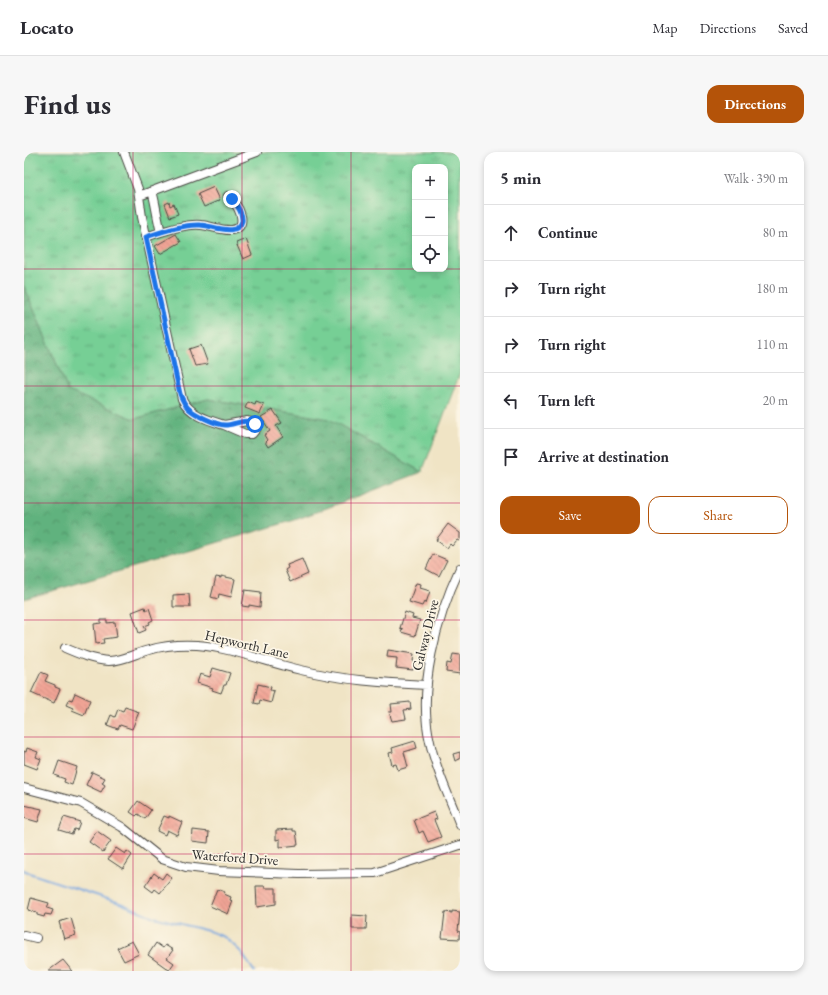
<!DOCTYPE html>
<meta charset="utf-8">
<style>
body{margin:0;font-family:"EB Garamond",serif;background:#f7f7f7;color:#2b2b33}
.controls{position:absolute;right:12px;top:12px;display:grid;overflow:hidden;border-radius:8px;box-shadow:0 2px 6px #0003}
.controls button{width:36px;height:36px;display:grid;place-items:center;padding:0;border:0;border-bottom:1px solid #e1e1e2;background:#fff;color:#2b2b33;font:20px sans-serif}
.stop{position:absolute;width:12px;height:12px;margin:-9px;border:3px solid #1a73e8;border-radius:50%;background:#fff}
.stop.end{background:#1a73e8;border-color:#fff;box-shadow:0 1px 4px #0008}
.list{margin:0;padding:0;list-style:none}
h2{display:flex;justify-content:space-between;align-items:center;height:52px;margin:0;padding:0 16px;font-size:17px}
h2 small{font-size:13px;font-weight:400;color:#7c7c81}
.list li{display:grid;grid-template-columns:26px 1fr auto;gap:12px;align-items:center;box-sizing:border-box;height:56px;padding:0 16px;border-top:1px solid #e1e1e2}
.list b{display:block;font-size:15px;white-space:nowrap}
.list em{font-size:13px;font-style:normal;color:#7c7c81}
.actions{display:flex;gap:8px;padding:12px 16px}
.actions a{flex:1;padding:9px 0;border:1px solid #b45309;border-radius:12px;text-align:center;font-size:14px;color:#b45309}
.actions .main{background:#b45309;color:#fff}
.icon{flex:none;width:22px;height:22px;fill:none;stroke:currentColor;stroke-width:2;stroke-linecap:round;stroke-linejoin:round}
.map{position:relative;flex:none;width:436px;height:819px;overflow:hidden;border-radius:12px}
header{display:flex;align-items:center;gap:24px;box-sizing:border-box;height:56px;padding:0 20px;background:#fff;border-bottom:1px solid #e1e1e2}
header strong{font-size:19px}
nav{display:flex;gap:22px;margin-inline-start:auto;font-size:14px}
.intro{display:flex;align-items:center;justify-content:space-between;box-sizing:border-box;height:96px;padding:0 24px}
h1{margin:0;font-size:28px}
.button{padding:10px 18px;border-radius:12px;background:#b45309;color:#fff;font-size:14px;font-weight:700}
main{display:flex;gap:24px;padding:0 24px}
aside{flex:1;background:#fff;border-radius:12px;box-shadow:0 2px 6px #0003}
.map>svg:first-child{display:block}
.grass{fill:url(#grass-tufts);stroke:#507d60;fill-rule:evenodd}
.forest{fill:url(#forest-crowns);stroke:#466e54}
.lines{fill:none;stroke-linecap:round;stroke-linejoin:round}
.stream{stroke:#74a5df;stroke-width:2}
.building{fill:url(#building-back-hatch)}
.minor-casing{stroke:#494742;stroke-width:10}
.minor{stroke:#fff;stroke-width:8}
.route{stroke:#1a73e8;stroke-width:5}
.grid{fill:none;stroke:#c2185b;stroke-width:1;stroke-opacity:0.55}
.labels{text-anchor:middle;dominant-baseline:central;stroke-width:3.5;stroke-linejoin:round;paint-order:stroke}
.street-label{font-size:14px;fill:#2b2b2b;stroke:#fcf5e5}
</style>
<header>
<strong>Locato</strong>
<nav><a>Map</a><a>Directions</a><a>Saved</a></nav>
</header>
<div class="intro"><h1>Find us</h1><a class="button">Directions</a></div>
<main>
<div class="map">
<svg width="436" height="819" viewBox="0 0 436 819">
<defs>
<pattern id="grass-tufts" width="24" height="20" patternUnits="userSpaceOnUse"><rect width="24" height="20" fill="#76cf95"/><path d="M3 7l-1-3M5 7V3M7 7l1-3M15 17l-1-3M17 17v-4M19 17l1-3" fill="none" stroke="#61a87a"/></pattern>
<pattern id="forest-crowns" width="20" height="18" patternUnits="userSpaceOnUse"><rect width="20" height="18" fill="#60b27e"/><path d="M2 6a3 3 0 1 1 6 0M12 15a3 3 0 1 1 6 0" fill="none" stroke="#4f9167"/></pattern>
<pattern id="building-back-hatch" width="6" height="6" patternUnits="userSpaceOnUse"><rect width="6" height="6" fill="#f2a596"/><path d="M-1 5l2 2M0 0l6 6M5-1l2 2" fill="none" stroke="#c4877b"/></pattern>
</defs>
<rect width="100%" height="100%" fill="#fcf5e5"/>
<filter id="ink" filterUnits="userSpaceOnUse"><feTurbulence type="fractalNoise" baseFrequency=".025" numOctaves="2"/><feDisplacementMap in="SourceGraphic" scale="8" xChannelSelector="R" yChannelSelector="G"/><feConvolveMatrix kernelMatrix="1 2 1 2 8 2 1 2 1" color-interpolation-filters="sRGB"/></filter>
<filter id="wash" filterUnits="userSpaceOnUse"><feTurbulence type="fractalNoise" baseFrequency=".012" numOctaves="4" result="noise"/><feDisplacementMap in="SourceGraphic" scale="16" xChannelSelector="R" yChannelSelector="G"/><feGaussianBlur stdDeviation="0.9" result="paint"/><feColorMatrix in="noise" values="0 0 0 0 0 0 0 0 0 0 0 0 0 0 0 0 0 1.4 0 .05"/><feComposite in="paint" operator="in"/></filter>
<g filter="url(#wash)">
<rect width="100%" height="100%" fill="#f0e4c5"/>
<path class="grass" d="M0 0H436V221L398 320 305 267 184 247 110 267 44 239 0 134ZM391 15H421V117H391Z"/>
<path class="forest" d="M0 134 44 239 110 267 184 247 305 267 398 320 271 368 0 447Z"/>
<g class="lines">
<path class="stream" d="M0 718 8 722 96 751 130 765 188 780 202 786 217 800 230 819"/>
</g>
<g id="blocks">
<path class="building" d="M190 35 196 48 180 55 174 42Z
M145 50 146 54 150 52 154 62 146 65 141 52Z
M152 82 157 90 136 102 131 94Z
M222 87 228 103 219 107 212 91Z
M177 193 184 212 171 214 165 197Z
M224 250 231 253 232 250 240 253 236 262 221 256Z
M249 258 258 271 252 274 259 285 244 295 241 290 243 288 240 283 246 279 237 265Z
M424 372 436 381V387L435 389 433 388 428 394 426 392 423 396 412 388Z
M409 402 423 408 415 424 402 417Z
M278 407 284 422 266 430 261 418 264 416 263 413Z
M197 424 211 427 207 445 195 442 194 447 187 445 192 425 197 426Z
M392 431 397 432 396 436 406 439 402 451 400 450 398 454 385 450Z
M221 438 237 440 236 455 225 453V455L218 454Z
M165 442 166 455H149V443Z
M121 455 122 458 125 456 129 468 125 470 126 472 120 474 122 478 115 481 108 460Z
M381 460 389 463 388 466 396 468 391 484 377 480 379 477 376 476Z
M77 468H83V471L91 470 93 485 79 487 80 491 72 492 70 472 77 471Z
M364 498 390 502 389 509 391 510 389 518 372 516 373 506 363 505Z
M429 502 436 503V522L422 520 423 511 427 512Z
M189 516 206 521 202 533H200L197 541 188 538 189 536 173 531 176 522 186 525Z
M17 520 24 523 21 529 31 533V535L36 537 30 551 7 541Z
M234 532 247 535 246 538 250 539 247 551 236 548 235 552 230 551Z
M51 541 66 548 60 563 48 558 49 556 42 553 45 547 48 548Z
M386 550 387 557 380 558 382 567 368 569 365 560H368L367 552Z
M101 555 115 560 108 577 96 573 94 577 83 573 87 563 91 565 94 557 99 559Z
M391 589 393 596 380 600 384 615 374 618 372 612 368 613 365 601 369 600 368 596Z
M3 596 14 600 12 605 17 607 13 617 0 612V599L2 600Z
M436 600V607L431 609 429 602Z
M35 609 53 615 48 633 40 630 41 627 30 623Z
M68 620 81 626 78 631 81 633 77 640 62 633Z
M114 649 127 658 121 667 114 662 112 664 106 660Z
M0 653 18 657 14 670 0 666Z
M410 660 413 667 410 668 417 685 404 690 399 679 395 681 390 668Z
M140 664 145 666V664L158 670 153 683 143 678 141 683 133 679Z
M40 665 56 670 53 678 50 677 48 682 35 678Z
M269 677V679H272L274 693 256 695V687L252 688V678Z
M169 678 185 680 184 691 168 689Z
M73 679 87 689 79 700 65 690Z
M92 696 101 702 103 699 108 703 99 717 84 707Z
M130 721 138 727 142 721 148 726 136 741 131 737 129 740 121 734Z
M232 734H241V736H252V752L233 755Z
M193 737 201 740 200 742 207 745 206 748 209 749 204 762 186 754Z
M7 746 25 751 23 756 29 758 27 763 21 762 20 765 13 763V761L4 758Z
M428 759 436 760 434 779 436 780V787L418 786 421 760 428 761Z
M328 763 343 764 342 777H328Z
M47 766 52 783 40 787 35 770Z
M108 789 115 802 100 809 93 796Z
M132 791 139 796 141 793 149 798 143 806 150 811 145 818 124 803Z
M39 808 48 819H24Z"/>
</g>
</g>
<g filter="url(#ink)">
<use href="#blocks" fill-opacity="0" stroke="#494742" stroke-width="1"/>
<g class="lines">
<g class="minor-casing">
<path id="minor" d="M100 0 114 37 118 65 158 247C166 263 184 268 200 273
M128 39C132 52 133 66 137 80
M115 44 233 0
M122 85C136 80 162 71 177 73 187 74 198 79 208 78 227 75 213 50 204 44
M223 269C228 270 231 271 233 276L228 282H221L200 273Z
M436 416C413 465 393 537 406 590 412 619 426 646 436 673
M41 496C55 502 69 508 85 509 99 509 112 501 125 498 141 493 157 492 173 493 209 496 242 510 277 518 318 528 360 531 403 533
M0 636 57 651 98 675 138 707 162 715 195 719 275 722 351 721 436 693
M0 783 12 786"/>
</g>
<use href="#minor" class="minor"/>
</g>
</g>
<g class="lines" filter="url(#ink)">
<path class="route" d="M208 47C213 53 219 61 218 69 214 86 187 73 176 73 161 72 136 80 122 85L156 242C158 247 160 252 164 256 170 262 192 273 201 273 211 273 222 265 231 272"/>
</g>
<path class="grid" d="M109 0V819M218 0V819M327 0V819M0 117H391M391 117H421M421 117H436M0 234H436M0 351H436M0 468H436M0 585H436M0 702H436"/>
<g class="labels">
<g class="street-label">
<text transform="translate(401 483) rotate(-76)">Galway Drive</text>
<text transform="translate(223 492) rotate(13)">Hepworth Lane</text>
<text transform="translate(211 705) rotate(4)">Waterford Drive</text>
</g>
</g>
</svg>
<div class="controls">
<button>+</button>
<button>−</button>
<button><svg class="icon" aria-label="locate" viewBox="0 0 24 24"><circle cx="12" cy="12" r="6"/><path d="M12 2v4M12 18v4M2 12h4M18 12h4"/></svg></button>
</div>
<div class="stop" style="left:231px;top:272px"></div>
<div class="stop end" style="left:208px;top:47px"></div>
</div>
<aside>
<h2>5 min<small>Walk · 390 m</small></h2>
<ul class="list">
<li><svg class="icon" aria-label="ahead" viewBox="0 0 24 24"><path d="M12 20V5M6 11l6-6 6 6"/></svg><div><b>Continue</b></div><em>80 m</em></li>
<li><svg class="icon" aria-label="right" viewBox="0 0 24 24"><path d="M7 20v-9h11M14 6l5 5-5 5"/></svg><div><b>Turn right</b></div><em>180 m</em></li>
<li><svg class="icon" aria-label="right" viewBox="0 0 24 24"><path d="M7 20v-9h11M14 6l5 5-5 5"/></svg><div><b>Turn right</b></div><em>110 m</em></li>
<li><svg class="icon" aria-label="left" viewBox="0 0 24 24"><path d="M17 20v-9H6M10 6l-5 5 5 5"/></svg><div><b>Turn left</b></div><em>20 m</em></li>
<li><svg class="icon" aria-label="arrive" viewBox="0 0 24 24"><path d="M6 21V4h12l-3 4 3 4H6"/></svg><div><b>Arrive at destination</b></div></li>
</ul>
<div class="actions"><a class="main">Save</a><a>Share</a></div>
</aside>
</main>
